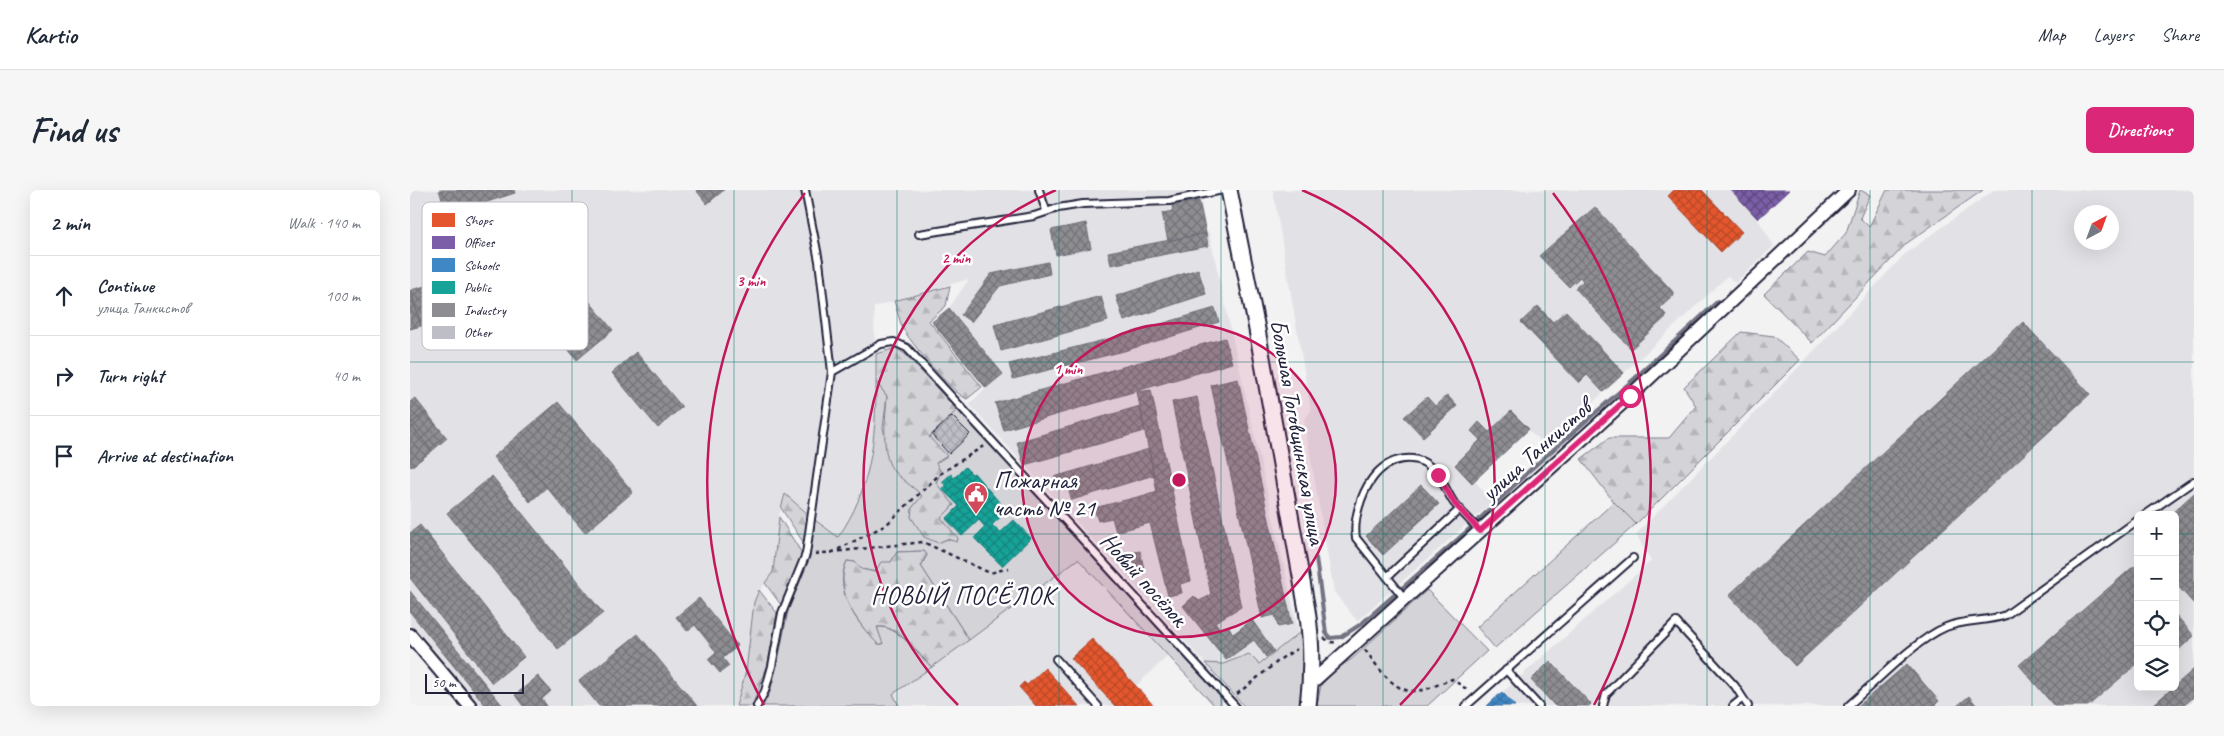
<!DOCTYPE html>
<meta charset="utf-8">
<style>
body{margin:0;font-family:Caveat,sans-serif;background:#f6f6f7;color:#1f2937}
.controls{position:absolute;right:15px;bottom:15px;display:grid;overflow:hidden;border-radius:8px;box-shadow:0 5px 20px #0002}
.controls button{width:45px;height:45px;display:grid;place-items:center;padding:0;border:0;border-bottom:1px solid #e0e1e3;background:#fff;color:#1f2937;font:25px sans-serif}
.compass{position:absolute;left:1664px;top:15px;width:45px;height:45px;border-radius:50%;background:#fff;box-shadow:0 5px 20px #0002;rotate:41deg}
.scale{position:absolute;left:15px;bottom:12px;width:99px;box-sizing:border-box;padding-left:5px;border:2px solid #22223b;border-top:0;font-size:14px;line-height:18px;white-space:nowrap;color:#22223b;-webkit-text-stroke:4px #fff;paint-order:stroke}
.stop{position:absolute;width:15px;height:15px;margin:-11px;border:4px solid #db2777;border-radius:50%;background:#fff}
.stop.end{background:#db2777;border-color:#fff;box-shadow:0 1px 5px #0008}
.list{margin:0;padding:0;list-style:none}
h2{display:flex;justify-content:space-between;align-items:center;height:65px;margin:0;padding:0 20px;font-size:21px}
h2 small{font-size:16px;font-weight:400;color:#747a83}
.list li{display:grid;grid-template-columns:32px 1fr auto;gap:15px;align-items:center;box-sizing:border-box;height:80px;padding:0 20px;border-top:1px solid #e0e1e3}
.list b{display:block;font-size:19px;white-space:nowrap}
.list p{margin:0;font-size:16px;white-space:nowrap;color:#747a83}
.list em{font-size:16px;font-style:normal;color:#747a83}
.icon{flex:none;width:28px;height:28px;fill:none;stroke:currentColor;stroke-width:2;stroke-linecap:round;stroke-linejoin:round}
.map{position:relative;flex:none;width:1784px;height:516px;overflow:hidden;border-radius:8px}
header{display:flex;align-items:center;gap:30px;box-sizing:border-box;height:70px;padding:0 25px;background:#fff;border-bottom:1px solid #e0e1e3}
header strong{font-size:24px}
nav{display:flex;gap:28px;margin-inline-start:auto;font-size:18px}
.intro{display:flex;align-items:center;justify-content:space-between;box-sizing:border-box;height:120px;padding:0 30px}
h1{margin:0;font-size:35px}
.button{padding:12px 22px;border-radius:8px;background:#db2777;color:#fff;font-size:18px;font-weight:700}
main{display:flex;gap:30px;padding:0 30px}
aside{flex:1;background:#fff;border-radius:8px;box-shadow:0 5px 20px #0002}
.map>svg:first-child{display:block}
.built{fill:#e2e2e6;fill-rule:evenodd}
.grass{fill:#d3d3d8;stroke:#7a7a8a}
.forest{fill:url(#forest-firs);stroke:#7a7a8a}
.shops{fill:url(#shops-cross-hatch);stroke:#aa4732}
.offices{fill:url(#offices-cross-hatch);stroke:#604c87}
.schools{fill:url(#schools-cross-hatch);stroke:#36699c}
.public{fill:url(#public-cross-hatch);stroke:#1a7c7c}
.industry{fill:url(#industry-cross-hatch);stroke:#6d6d78}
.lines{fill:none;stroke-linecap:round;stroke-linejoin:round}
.stream{stroke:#727282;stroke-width:4}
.building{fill:url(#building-cross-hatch);stroke:#22223b}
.service-casing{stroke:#22223b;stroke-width:10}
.minor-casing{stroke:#22223b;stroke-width:16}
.tertiary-casing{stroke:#22223b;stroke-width:19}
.path{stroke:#22223b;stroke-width:2.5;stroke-dasharray:4 4;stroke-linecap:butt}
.service{stroke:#fff;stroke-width:6}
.minor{stroke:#fff;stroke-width:12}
.tertiary{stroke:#fff;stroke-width:15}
.route{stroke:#db2777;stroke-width:6}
.grid{fill:none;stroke:#0f766e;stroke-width:1;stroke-opacity:0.55}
.ring{fill:none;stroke:#c2185b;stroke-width:2.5}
.labels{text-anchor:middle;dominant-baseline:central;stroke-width:5;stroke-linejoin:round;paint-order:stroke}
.street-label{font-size:24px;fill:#22223b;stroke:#fff}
.poi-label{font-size:24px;fill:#22223b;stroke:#fff;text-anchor:start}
.neighbourhood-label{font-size:25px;letter-spacing:1px;fill:#22223b;stroke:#fff}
.key{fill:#fff;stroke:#bdbdc4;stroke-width:1}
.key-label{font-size:14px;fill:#22223b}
.centre{fill:#c2185b;stroke:#fff;stroke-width:2.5}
.ring-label{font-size:15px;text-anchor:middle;font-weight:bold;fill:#c2185b;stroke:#fff;stroke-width:5;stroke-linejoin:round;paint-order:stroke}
</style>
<header>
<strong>Kartio</strong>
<nav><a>Map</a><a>Layers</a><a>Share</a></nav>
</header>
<div class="intro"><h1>Find us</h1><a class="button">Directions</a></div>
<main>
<aside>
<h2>2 min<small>Walk · 140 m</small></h2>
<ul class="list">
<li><svg class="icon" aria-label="ahead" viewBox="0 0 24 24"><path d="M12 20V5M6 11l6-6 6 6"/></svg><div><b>Continue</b><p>улица Танкистов</p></div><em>100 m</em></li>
<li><svg class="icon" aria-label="right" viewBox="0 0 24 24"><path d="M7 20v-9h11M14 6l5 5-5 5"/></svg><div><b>Turn right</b></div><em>40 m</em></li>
<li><svg class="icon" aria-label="arrive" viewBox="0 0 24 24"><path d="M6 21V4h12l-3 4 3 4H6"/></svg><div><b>Arrive at destination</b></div></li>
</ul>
</aside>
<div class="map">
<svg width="1784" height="516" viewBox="0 0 1784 516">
<defs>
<pattern id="forest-firs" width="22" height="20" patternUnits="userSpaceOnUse" patternTransform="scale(1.25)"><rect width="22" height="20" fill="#d3d3d8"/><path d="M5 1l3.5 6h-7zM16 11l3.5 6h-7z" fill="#b5b5ba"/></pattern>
<pattern id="shops-cross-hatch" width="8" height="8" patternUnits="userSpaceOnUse" patternTransform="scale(1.25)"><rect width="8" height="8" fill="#e4572e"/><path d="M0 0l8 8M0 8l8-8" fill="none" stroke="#b84828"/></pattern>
<pattern id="offices-cross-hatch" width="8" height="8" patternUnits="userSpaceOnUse" patternTransform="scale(1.25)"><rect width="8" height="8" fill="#7b5ea7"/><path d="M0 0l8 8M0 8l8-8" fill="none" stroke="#5f4982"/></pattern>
<pattern id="schools-cross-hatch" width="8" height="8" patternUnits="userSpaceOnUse" patternTransform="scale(1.25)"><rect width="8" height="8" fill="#3f88c5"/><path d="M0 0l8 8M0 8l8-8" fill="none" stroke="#346fa1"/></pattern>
<pattern id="public-cross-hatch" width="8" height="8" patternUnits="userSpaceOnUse" patternTransform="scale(1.25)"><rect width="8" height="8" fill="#17a398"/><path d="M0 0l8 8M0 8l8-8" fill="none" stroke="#14847d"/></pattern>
<pattern id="industry-cross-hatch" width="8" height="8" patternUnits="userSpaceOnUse" patternTransform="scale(1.25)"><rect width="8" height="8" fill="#8d8d92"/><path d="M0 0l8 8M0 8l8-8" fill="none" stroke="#737378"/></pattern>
<pattern id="building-cross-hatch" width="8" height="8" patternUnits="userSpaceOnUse" patternTransform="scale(1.25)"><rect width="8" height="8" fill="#bebec6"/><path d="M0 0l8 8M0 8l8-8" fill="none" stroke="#a3a3ab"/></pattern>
</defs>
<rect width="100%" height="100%" fill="#f2f2f3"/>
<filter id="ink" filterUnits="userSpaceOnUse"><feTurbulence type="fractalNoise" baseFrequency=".02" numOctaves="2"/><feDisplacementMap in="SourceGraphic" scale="10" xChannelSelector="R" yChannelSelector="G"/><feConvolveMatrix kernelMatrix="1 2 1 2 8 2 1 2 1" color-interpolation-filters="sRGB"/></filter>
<g filter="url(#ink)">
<path class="built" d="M0 0H789L796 43H799L889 443 849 474 839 464 813 474 795 473 559 214 576 198 522 132 539 118 559 89 464 117 466 226 457 288 443 326 428 347 374 305 370 321 363 382 360 389 347 403 344 412 336 481 326 516H66L0 437Z
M863 0H1379L1348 29 1364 56 1325 93 1318 86 1136 256 1118 240 1065 291 1082 311 1080 314 947 431 924 402 894 230 901 221Z
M1584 0H1784V516H1077L1241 371 1226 344 1367 200 1495 64ZM1672 22H1702V52H1672ZM1728 325H1765V497H1728Z
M668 369 759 465 726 496 744 516H489L482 504Z"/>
<path class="grass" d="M466 192 477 206 473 238 483 279 513 306 502 318 528 353 537 349 547 351 531 328 526 293V273L519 247 547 220 806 502 811 508V516H805L668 369 559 450 511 376 517 365 514 361 487 362 481 372 466 382 451 379 445 372 437 371C422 401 448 434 468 454H472L467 437C489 435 506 464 522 477L483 504 489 516H353L360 502 367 476 378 421 399 370 405 330 428 347C461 301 466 248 466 192Z
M1204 312 1226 334 1085 458 1067 437Z
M1017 400 1077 461 1017 516H907L911 495 924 480 942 469Z
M889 443H896L897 462 891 516H834L795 473 813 474 839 464 849 474Z"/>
<path class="forest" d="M1450 0 1460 5 1450 28 1459 37 1477 0H1573L1497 53 1402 153 1354 104 1398 62 1415 67 1436 43Z
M540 96 536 116 519 131 572 197 557 209C542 203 500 152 492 137 489 129 487 119 484 111Z
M1331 142 1364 146 1390 170 1226 334 1204 312 1171 269 1199 248H1259L1286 216 1274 197Z
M486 158 495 164 547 220 519 247 537 266 526 273 531 282 526 293 544 315 531 328 548 348 547 352 537 349 528 353 514 347 501 327 502 318 512 306C504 297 489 288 483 280 470 263 476 225 477 206L466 192V164Z
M375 304 398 324 395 355 371 318Z
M369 327 393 365 371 415 355 393 363 382Z
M514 361 517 365 511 376 559 450 522 477C507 464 489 434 467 437L473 454H468C448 434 423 402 437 371L445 372 451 379 465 382 471 372H481L487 362Z
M349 400 367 423 358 474 342 516H326L336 481 344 412Z"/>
<path class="shops" d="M1264 0H1292L1332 42 1311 62 1258 6Z
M682 449 726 496 744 516H705L661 468Z
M635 478 669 516H626L609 497 614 492 617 495Z"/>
<path class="offices" d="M1321 0H1379L1348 29Z"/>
<path class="schools" d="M1092 502 1105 516H1077Z"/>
<path class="public" d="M555 277 562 284 564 283 597 321 582 335 590 343 604 330 621 348 592 376 564 348 575 337 569 330 552 346 536 329 549 316 532 299 536 295 532 292 541 284 544 288Z"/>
<path class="industry" d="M29 0H104L105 3 37 25Z
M286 0H314L297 14Z
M789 11 796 43 758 51 752 23 763 21 762 16Z
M1185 17 1265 104 1250 118 1257 126 1221 159 1165 98 1173 91 1170 87 1159 97 1129 66Z
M676 33 681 58 646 65 641 40Z
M796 43 798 56 701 75 698 62Z
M638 72 640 84 590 96 561 132 551 125 581 84Z
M75 79 86 115 11 136 1 100Z
M788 79 796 104 714 131 706 106Z
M0 100 11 136 0 139Z
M691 106 698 131 591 161 584 135Z
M179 111 203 140 167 170 143 141Z
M1128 116 1143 132 1156 121 1214 183 1193 202 1177 185 1169 193 1111 132Z
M539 118 593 184 576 198 522 132Z
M805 118 809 132 714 161 603 189 599 174 710 146Z
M1613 132 1680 204 1385 476 1319 405Z
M815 148 822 173 594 240 585 213Z
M226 162 272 217 248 238 202 183Z
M828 189 882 434 868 437 865 425 852 428 801 195Z
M741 200 781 391 770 394 772 403 758 406 740 333 706 342 702 328 688 331 684 318 747 302 727 202Z
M1037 205 1047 216 1013 247 994 227 1017 207 1025 216Z
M787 207 831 417 805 432 811 440 819 437 823 444 842 430 864 461 856 467 844 450 816 470 773 416 784 406 789 411 801 405 762 212Z
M5 208 16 222 0 234V212Z
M148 212 223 302 175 343 99 253Z
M730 216 735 241 614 275 607 252Z
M1101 221 1119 239 1062 293 1045 275 1070 250 1061 241 1069 232 1079 242Z
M16 222 37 248 22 261 0 234Z
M0 234 22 261 1 277 0 276Z
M99 253 137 297 120 312 83 267Z
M739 259 744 285 662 310 657 297 648 299 644 287Z
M82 286 193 423 148 459 37 323Z
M1011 295 1029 314 973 365 956 346Z
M1784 303V414L1765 393V325H1760Z
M10 335 114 467 82 493 0 388V343Z
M730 361 735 383 727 384 724 371 717 372 716 364Z
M1724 376 1728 380V473L1678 516H1644L1609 475Z
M0 401 93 516H76L0 422Z
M289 408 328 456 313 468 319 476 310 483 298 469 306 462 285 435 277 441 266 427Z
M1765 424 1784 446 1765 463Z
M228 444 287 516H189L169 491Z
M1140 471 1181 514 1179 516H1145L1121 490Z
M1497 474 1529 511 1524 516H1448Z
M1784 479V507L1773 516H1744L1743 515Z
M128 486 141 501 132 509 137 516H113L105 505Z
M1559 506 1567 516H1547Z"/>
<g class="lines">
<path class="stream" d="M906 368 916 443 920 448 931 447 951 434 1056 342 1120 280 1224 189 1308 111"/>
</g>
<path class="building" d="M542 226 560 244 539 264 522 245Z"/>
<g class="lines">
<g class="service-casing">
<path id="service" d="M629 0 636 20
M509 44 624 26 648 18 673 14 759 11 813 0
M422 182 471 154 484 152 497 158 825 516
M1735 325 1784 291
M977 387 1050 319
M995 409 946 348C943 330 951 304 962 289 978 267 1008 260 1026 283 1034 292 1037 303 1044 313 1052 323 1062 332 1070 341
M646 469 688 516
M1096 480 1129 516
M347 516 355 501 362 476 372 423 396 364 422 182 409 71 395 0
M1056 516 1223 368
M1193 516 1196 504 1266 432 1325 496 1338 516
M1323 516 1333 508
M1438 516C1465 493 1505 450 1536 437 1555 429 1576 432 1596 425L1728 330"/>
</g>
<g class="minor-casing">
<path id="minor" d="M0 445 60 516
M901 493 1220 206 1439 0"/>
</g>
<g class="tertiary-casing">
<path id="tertiary" d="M819 0 846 134 897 420C902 452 902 484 898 516"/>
</g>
<path class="path" d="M421 363 476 335 530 284 575 255
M405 364 513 352 580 383 599 378
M914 448 920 452 928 453
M955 460C967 475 983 503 1005 501 1016 501 1031 493 1042 489L1059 501
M827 504 872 468 887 459"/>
<use href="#service" class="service"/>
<use href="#minor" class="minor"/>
<use href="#tertiary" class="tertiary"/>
</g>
</g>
<g class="lines" filter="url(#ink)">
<path class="route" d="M1028 285 1045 314 1070 341 1220 206"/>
</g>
<path class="grid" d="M162 0V516M324 0V516M487 0V516M649 0V516M811 0V516M973 0V516M1135 0V516M1297 0V516M1460 0V516M1622 0V516M0 172H1784M0 344H1728M1765 344H1784"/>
<circle cx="769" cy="290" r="157" fill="#c2185b" fill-opacity=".12"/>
<g class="ring">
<circle cx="769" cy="290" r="157"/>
<path d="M548 515A315 315 0 0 1 646 0M892 0A315 315 0 0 1 990 515"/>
<path d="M354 515A472 472 0 0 1 395 3M1143 3A472 472 0 0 1 1184 515"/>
</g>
<defs>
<g id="civic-pin" transform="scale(1.25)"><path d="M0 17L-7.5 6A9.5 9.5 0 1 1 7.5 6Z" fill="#d1495b" stroke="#fff"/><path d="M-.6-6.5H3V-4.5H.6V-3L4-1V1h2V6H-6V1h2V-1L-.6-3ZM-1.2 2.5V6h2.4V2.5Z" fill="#fff"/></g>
</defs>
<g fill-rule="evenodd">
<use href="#civic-pin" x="566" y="304"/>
</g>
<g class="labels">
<g class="street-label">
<text transform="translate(888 242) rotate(80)">Большая Тоговщинская улица</text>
<text transform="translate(1126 260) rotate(-42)">улица Танкистов</text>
<text transform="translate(734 389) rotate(48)">Новый посёлок</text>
</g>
<g class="poi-label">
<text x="584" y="290">Пожарная<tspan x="584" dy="28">часть № 21</tspan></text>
</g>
<g class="neighbourhood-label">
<text x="553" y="406">НОВЫЙ ПОСЁЛОК</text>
</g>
</g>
<rect x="12" y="12" width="166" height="148" rx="8" class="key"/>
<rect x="22" y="23" width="23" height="14" fill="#e4572e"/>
<rect x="22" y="46" width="23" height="13" fill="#7b5ea7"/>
<rect x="22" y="68" width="23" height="14" fill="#3f88c5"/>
<rect x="22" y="91" width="23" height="13" fill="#17a398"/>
<rect x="22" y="113" width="23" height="14" fill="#8d8d92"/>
<rect x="22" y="136" width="23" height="13" fill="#bebec6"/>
<g class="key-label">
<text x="54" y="35">Shops</text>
<text x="54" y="57">Offices</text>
<text x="54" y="80">Schools</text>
<text x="54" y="102">Public</text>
<text x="54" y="125">Industry</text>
<text x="54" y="147">Other</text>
</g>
<circle cx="769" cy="290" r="8" class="centre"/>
<g class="ring-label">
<text x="546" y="73">2 min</text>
<text x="341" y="96">3 min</text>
<text x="658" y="184">1 min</text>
</g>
</svg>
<div class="controls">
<button>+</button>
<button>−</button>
<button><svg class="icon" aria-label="locate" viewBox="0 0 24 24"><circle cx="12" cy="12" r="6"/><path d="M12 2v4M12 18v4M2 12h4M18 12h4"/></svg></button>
<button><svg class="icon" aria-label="layers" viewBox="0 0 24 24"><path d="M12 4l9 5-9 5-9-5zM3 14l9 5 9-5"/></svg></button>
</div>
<svg class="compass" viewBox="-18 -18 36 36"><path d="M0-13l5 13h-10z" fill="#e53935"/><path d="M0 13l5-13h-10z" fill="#747a83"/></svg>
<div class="scale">50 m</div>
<div class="stop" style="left:1220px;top:206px"></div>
<div class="stop end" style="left:1028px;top:285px"></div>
</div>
</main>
